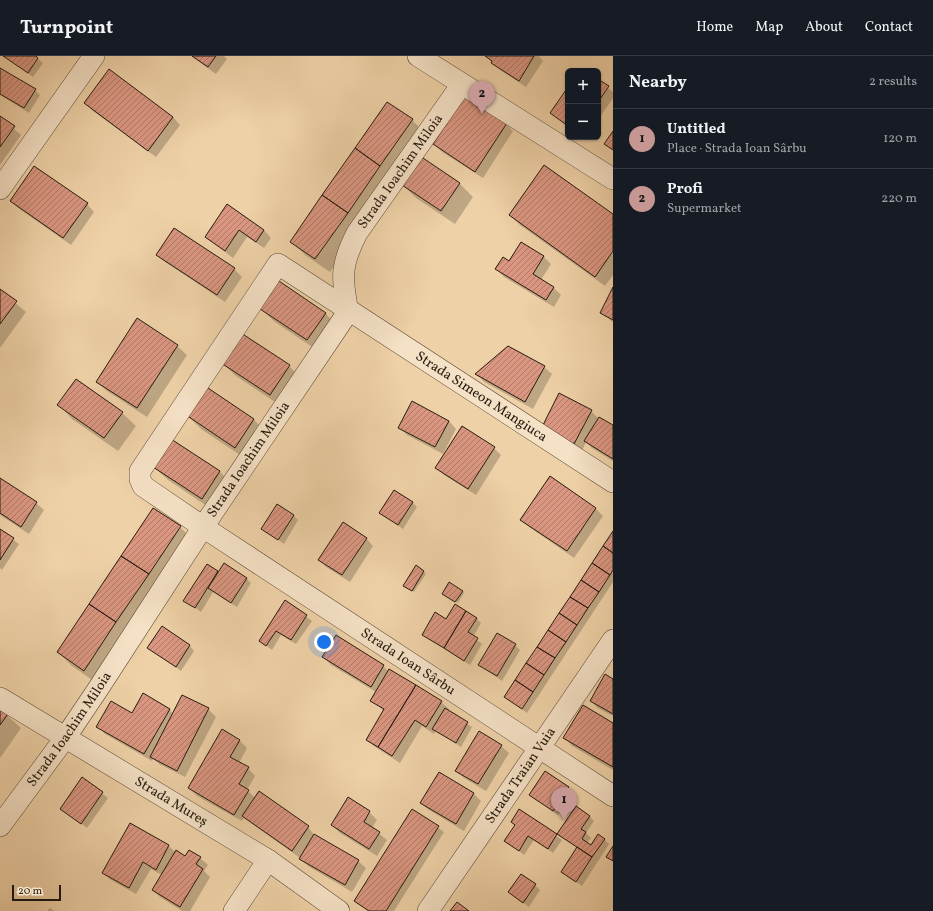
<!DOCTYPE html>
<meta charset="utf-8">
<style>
body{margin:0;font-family:Vollkorn,serif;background:#20242c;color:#f1f3f6}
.controls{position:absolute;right:12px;top:12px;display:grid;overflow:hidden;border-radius:6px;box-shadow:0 1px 3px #0004}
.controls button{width:36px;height:36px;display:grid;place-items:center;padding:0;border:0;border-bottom:1px solid #363941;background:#171b24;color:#f1f3f6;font:20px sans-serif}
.scale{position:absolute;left:12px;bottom:10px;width:49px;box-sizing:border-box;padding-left:4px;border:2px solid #261b0e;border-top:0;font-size:11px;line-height:14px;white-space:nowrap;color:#261b0e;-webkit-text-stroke:3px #f5e1c6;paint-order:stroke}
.you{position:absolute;left:324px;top:586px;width:14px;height:14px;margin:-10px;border:3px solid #fff;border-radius:50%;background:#1a73e8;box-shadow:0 0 0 6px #1a73e833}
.badge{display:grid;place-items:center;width:26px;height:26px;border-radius:50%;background:#c59692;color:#111;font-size:13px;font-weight:700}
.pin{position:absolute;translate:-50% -33px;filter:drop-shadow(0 1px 2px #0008)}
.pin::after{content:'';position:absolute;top:21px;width:14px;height:12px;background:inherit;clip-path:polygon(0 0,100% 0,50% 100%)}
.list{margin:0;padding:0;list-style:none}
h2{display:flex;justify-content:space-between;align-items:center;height:52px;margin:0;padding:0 16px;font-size:17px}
h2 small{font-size:13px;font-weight:400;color:#9ea1a6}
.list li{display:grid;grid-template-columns:26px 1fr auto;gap:12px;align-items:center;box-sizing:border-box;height:60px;padding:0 16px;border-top:1px solid #363941}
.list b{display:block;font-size:15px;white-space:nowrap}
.list p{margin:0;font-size:13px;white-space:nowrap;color:#9ea1a6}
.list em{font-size:13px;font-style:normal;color:#9ea1a6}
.map{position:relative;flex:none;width:613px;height:855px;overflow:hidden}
header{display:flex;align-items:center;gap:24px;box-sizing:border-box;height:56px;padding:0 20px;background:#171b24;border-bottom:1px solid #363941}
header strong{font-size:19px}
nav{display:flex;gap:22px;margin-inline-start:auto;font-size:14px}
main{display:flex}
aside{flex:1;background:#171b24}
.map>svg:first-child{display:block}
.shadow{fill:#0003}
.building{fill:url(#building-hatch);stroke:#261b0e}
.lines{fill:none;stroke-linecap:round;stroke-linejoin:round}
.minor-casing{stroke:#584834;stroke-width:22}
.minor{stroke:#f5e1c6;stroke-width:21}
.labels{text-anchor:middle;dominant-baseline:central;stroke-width:3.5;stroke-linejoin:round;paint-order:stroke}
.street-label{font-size:14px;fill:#261b0e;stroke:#f5e1c6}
</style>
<header>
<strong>Turnpoint</strong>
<nav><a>Home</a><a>Map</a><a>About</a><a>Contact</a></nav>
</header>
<main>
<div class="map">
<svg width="613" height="855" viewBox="0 0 613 855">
<defs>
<pattern id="building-hatch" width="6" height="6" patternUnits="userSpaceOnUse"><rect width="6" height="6" fill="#da9681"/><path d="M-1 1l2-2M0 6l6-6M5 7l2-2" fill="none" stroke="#b17a68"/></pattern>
</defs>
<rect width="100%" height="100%" fill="#efd1a7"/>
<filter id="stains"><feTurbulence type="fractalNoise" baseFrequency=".005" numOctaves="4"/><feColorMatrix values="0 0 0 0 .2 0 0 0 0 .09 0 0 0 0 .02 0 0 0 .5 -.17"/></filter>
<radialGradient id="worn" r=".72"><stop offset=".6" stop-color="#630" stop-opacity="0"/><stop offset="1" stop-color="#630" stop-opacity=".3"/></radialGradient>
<path class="shadow" d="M3 0H34L43 7 33 21Z
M191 0H224L227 3 216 18Z
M486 0H539L543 5 526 31 500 14Z
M0 13 35 34 40 39 29 57 0 39Z
M598 24 613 36V42L598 64Z
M568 32V71L551 57Z
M85 47 173 61 180 69 156 101 93 55Z
M388 47 412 64 426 78 330 216 305 199 291 185Z
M0 61 21 79 0 109Z
M506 68 513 75 483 122 442 96 434 88Z
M459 127 473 141 455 168 416 142 403 129Z
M11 145 87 148 94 156 71 189 18 152Z
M227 150 264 174 271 182 264 192 247 181 233 202 206 181Z
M510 159 613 160V219L605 230 520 169Z
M174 174 234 213 242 221 225 246 165 206 157 199Z
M521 187 544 201 551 208 541 224 554 232 561 239 554 251 504 221 496 213 510 206Z
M613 233V266L601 257Z
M0 234 26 256 0 292Z
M261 253 325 257 339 271 321 297 275 266Z
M177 290 187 299 147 361 107 335 97 326Z
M223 307 289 310 303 324 284 352 236 320Z
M544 311 552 318 533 353 484 326 477 318Z
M205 331 254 364 268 377 249 405 201 373 187 359Z
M59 349 122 357 136 370 118 395 72 363Z
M591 355 598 362 613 371V405L592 392 586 386 582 395 550 378Z
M449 365 456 373 443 398 407 379 400 372Z
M171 384 220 416 233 429 216 456 168 424 154 411Z
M494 392 501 399 476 439 444 419 436 411Z
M0 423 36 447 44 454 29 478 0 459Z
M412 446 417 451 403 473 380 457Z
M595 452 603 460 574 502 529 471 522 463Z
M293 459 298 464 284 488 263 473Z
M180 471 194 485 98 628 72 610 58 596Z
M0 474 19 488 2 514 0 512Z
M613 477V526L527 657 505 641Z
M366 482 373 490 350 526 326 511 319 503Z
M207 509 219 517 246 522 251 527 237 551 213 536 201 556 185 544Z
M424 516 426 518 414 536 407 532Z
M462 535 464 537 458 547 445 540Z
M285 546 312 565 296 588 281 579 272 594 260 585Z
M477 563 481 567 473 581 482 588 470 609 428 583 423 579 446 564Z
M515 589 520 594 502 625 479 609Z
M190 590 194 595 181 615 149 592Z
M324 601 383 610 389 616 441 646 449 653 448 655 472 671 461 691 436 675 434 678 422 670 400 707 375 691 367 684 384 655 371 644 376 636 331 609Z
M613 624V660L598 652 591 645Z
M0 653 21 672 0 702Z
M169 653 173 658 208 653 216 661 185 721 159 708 153 702 152 705 105 678 98 670 132 659Z
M613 668V714L572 690 565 682Z
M240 685 247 692 239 707 248 712 255 720 247 734 255 742 259 737 308 771 315 780 358 805 366 812 352 836 308 810 300 802 244 762 242 765 197 740 189 732Z
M501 690 509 697 486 735 464 722 456 715Z
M439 717 474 738 481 745 464 775 429 754 421 747Z
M82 723 108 742 87 772 62 753Z
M568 732 573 737 558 759 531 739Z
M349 743 369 756 377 764 372 772 387 784 377 800 340 777 332 769Z
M412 754 444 776 394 855H368L355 845Z
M519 754 562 784 553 797 534 784 524 799 506 785 516 770Z
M589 760 594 765 586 777 591 782 587 787 591 790 604 783 609 788 582 830 562 816 578 792 559 778Z
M130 768 169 790 176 797 186 801 200 802 208 809 204 815 210 821 190 855H182L160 841 153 834 162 819 151 813 136 838 111 824 103 817Z
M535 829 540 834 529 851 509 836Z
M50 852 54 855H47Z"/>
<path class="building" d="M3 0H36L38 2 28 17Z
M192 0H216L208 11Z
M485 0H534L519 25 491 7 492 5Z
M0 12 36 33 24 52 0 38Z
M109 13 173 61 148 95 84 47Z
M598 23 609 30 598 46Z
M568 31V70L550 57Z
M465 40 507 67 475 116 433 88Z
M387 46 413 63 380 110 355 92Z
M0 60 15 70 0 91Z
M613 75V94L604 88Z
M355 92 380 110 348 157 322 139Z
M420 100 460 127 441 155 402 129Z
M544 109 613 158V195L595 221 509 159Z
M34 110 88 147 63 182 10 145Z
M322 139 348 157 315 203 290 186Z
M227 148 264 174 256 186 239 174 225 195 205 181Z
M174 172 235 212 217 239 156 199Z
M521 186 544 200 533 218 554 231 546 244 495 213 503 201 509 205Z
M279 225 326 257 307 284 260 253Z
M613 231V264L600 257Z
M0 233 17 245 0 268Z
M137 262 178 289 137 352 96 326Z
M241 277 290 309 270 339 221 307Z
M508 290 545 310 525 346 475 318Z
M76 323 123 356 104 382 57 349Z
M205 330 254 363 235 392 186 359Z
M559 337 592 354 574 388 542 371Z
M412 345 449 365 435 391 398 372Z
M599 361 613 369V403L584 385Z
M462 370 495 391 468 433 435 412Z
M171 383 220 415 202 443 153 411Z
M550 420 596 452 567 495 520 464Z
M0 422 37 446 21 471 0 457Z
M394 434 413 446 398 469 379 457Z
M277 448 294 459 278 484 261 473Z
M153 452 181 470 149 518 121 500Z
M343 466 367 482 342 519 318 504Z
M0 473 14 482 0 504Z
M613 475V497L603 490Z
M603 490 613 497V514L610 519 592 507Z
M121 500 149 518 116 566 89 548Z
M224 507 247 522 231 547 208 532Z
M592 507 610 519 599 536 581 524Z
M207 508 218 515 195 552 183 545Z
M416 509 424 515 412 535 403 530Z
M581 524 599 536 588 552 570 541Z
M449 526 463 535 455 546 442 538Z
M570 541 588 552 577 569 559 557Z
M285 544 307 559 291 584 276 575 266 590 259 585Z
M89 548 116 566 84 615 57 596Z
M455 548 466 555 444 592 422 579 435 556 446 563Z
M466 555 477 562 468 576 478 582 464 605 444 592Z
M559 557 577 569 566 586 548 574Z
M162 570 190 589 176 611 147 592Z
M548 574 566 586 555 602 537 591Z
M497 577 516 588 497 620 478 609Z
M336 579 384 609 371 631 322 601Z
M537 591 555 602 544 619 526 607Z
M526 607 544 619 533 636 515 624Z
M389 613 416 629 378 691 366 684 384 653 370 645Z
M605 618 613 623V658L590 645Z
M515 624 533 636 522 653 504 641Z
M416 629 442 645 426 671 415 664 392 700 378 691Z
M143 637 170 653 144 698 96 671 111 645 132 657Z
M182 639 209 652 177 715 150 701Z
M583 649 613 667V711L563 682Z
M0 652 8 658 0 669Z
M445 652 468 666 456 687 432 673Z
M222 673 240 684 230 701 249 711 239 728 249 734 234 759 188 732Z
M479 675 502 689 478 728 455 715Z
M545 715 569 731 553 755 529 739Z
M439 716 474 737 456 768 420 747Z
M82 721 103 736 81 768 60 753Z
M259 735 309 770 292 795 242 760Z
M348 741 370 755 364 766 380 776 369 793 331 769Z
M576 750 590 760 581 773 586 776 582 783 591 789 598 778 605 783 592 801 557 778Z
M412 753 439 770 386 855H369L354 845Z
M519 753 557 778 548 793 528 780 519 795 504 785 515 769 511 766Z
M130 767 169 789 156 814 143 806 129 832 102 817Z
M314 778 359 804 345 829 299 803Z
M613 790V805L606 801Z
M577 791 592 801 576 826 561 816Z
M176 794 185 800 189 794 201 801 196 808 203 813 180 851 152 834Z
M521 818 536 828 523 847 508 836Z
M457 846 469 855H450Z"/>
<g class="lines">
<g class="minor-casing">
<g id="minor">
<path d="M418 0 613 123"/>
<path d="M0 133 94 0"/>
<path id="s1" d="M613 426 278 208 140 415V423L143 430 203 471 613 740"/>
<path id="s2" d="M0 642 268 804 339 855"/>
<path id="s3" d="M0 770 65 682 98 633 203 471 348 256C341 221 341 208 357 177L462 28"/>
<path d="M234 855 268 804"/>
<path id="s4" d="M428 855 613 584"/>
</g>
</g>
<use href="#minor" class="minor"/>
</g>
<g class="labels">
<g class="street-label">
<text stroke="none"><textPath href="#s3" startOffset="778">Strada Ioachim Miloia</textPath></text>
<text transform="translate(481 341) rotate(33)">Strada Simeon Mangiuca</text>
<text stroke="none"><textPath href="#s3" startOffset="443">Strada Ioachim Miloia</textPath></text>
<text stroke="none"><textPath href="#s1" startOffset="982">Strada Ioan Sârbu</textPath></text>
<text stroke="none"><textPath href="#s3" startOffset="119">Strada Ioachim Miloia</textPath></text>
<text stroke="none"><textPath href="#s4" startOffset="164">Strada Traian Vuia</textPath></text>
<text stroke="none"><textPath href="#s2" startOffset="200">Strada Mureș</textPath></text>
</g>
</g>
<rect width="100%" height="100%" filter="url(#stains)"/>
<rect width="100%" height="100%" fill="url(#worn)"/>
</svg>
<div class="controls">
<button>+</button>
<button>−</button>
</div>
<div class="scale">20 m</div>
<div class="you"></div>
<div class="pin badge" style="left:564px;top:764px">1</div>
<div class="pin badge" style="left:482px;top:58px">2</div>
</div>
<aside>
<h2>Nearby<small>2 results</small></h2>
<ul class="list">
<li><span class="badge">1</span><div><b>Untitled</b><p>Place · Strada Ioan Sârbu</p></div><em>120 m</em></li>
<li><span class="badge">2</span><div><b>Profi</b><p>Supermarket</p></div><em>220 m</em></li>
</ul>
</aside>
</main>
